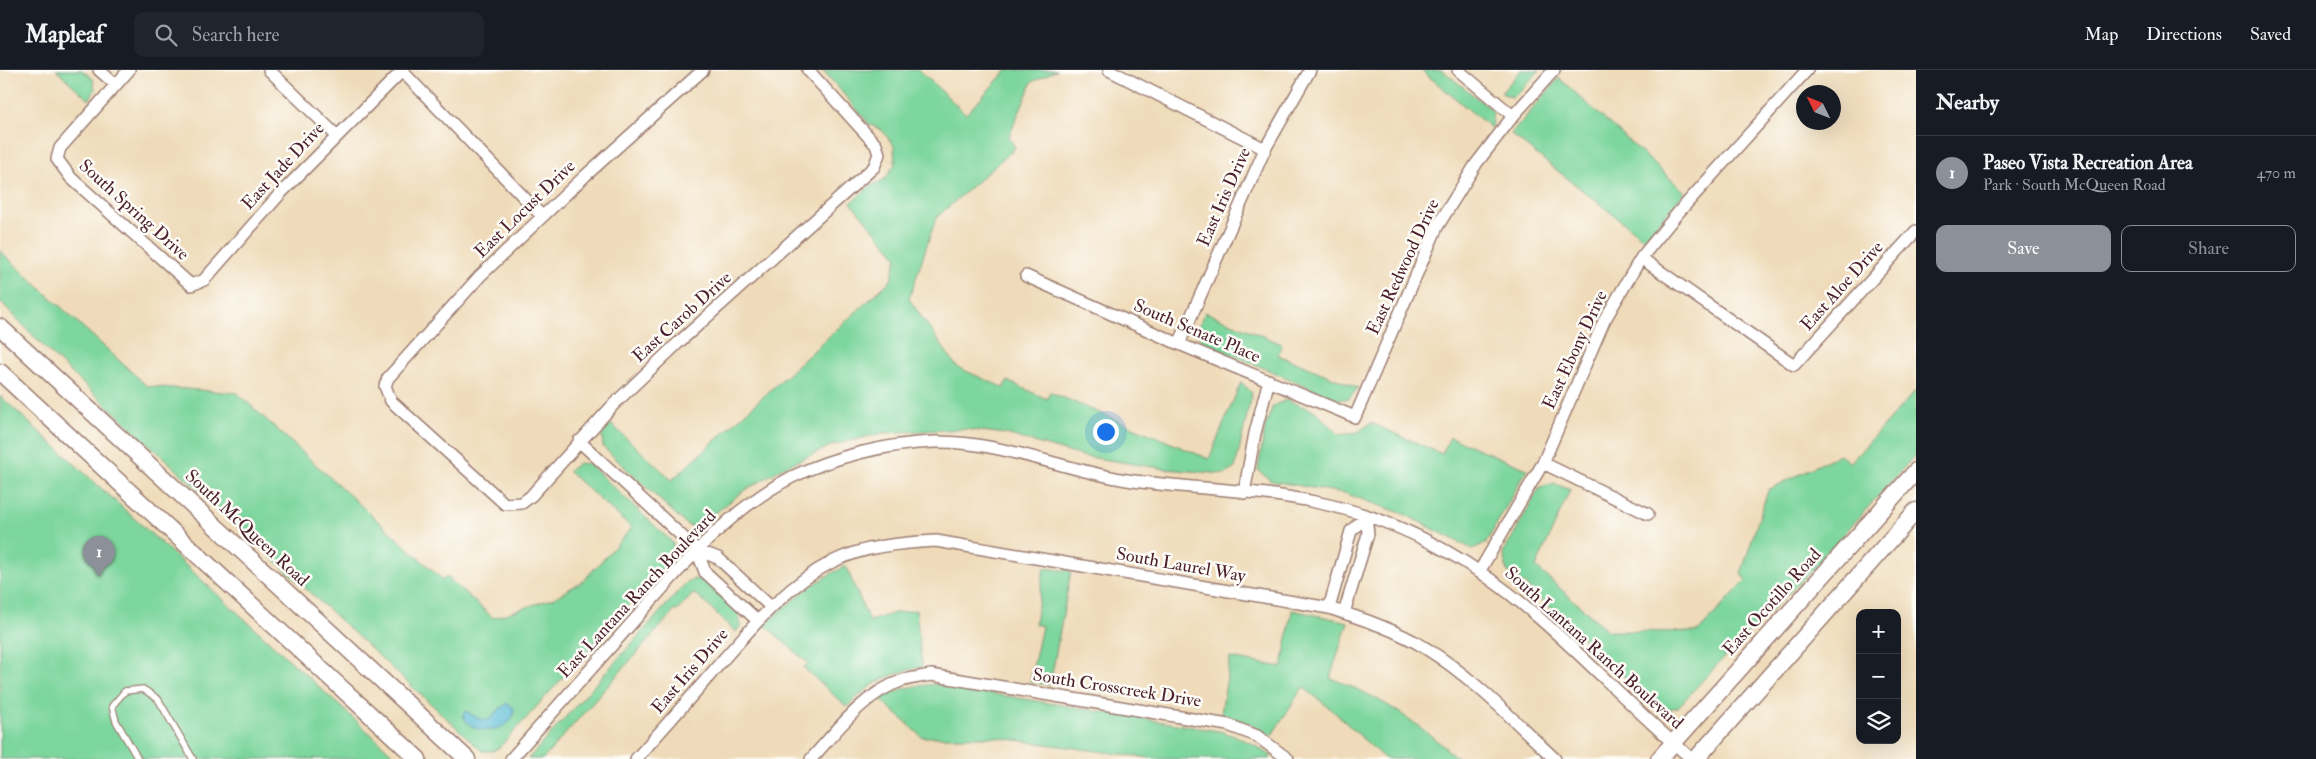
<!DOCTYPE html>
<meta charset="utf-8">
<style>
body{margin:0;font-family:"IM FELL Double Pica",serif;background:#20242c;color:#f1f3f6}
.controls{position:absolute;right:15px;bottom:15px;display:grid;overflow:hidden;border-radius:10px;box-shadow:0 5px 20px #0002}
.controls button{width:45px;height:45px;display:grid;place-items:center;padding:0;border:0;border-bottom:1px solid #363941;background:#171b24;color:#f1f3f6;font:25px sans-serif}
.compass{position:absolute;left:1796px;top:15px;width:45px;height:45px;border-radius:50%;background:#171b24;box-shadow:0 5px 20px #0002;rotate:313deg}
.you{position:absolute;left:1105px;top:361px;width:18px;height:18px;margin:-12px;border:4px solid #fff;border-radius:50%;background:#1a73e8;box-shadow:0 0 0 8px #1a73e833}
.badge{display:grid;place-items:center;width:32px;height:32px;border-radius:50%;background:#8c9099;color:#fff;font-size:16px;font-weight:700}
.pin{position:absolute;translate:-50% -41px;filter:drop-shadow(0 1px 2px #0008)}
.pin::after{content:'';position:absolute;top:26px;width:18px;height:15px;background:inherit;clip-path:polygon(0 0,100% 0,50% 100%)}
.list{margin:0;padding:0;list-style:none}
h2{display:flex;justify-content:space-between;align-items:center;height:65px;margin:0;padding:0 20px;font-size:21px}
h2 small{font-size:16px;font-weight:400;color:#9ea1a6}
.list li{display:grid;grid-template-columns:32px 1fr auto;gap:15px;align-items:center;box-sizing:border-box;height:75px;padding:0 20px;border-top:1px solid #363941}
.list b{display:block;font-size:19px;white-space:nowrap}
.list p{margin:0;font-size:16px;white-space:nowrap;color:#9ea1a6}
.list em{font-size:16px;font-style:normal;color:#9ea1a6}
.actions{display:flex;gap:10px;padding:15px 20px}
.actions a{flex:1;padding:11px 0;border:1px solid #8c9099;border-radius:10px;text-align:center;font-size:18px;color:#8c9099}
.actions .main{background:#8c9099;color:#fff}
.icon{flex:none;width:28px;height:28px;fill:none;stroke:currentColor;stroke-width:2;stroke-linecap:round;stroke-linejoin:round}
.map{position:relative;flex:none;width:1916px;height:689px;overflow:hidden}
header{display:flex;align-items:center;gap:30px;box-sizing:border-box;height:70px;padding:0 25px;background:#171b24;border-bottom:1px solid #363941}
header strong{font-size:24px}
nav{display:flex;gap:28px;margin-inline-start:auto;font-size:18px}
.search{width:350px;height:45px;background:#20242c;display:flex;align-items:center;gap:12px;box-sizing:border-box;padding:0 18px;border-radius:10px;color:#9ea1a6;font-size:19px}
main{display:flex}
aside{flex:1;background:#171b24}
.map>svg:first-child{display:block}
.green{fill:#7dd69d;stroke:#647a64}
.water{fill:#56bbd4;stroke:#506d80}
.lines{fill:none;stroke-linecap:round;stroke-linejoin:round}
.service-casing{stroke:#9c7d72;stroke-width:8}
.minor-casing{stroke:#9c7d72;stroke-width:14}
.secondary-casing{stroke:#9c7d72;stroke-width:19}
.service{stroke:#fff;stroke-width:5.5}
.minor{stroke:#fff;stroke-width:11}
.secondary{stroke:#fff;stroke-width:16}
.labels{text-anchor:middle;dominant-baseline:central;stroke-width:5;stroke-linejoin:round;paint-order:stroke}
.street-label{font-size:18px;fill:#4a1f2b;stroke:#fdfcf7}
</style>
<header>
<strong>Mapleaf</strong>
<div class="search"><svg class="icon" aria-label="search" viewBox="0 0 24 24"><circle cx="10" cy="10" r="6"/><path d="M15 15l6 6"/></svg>Search here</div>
<nav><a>Map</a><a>Directions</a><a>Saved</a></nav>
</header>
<main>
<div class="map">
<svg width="1916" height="689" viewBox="0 0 1916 689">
<rect width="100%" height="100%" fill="#fdfcf7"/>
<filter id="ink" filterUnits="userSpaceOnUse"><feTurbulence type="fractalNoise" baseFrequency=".02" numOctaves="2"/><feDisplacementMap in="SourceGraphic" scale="10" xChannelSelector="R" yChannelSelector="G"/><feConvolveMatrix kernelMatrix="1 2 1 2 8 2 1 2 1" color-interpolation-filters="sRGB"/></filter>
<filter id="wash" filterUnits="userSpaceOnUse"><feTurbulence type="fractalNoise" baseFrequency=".0096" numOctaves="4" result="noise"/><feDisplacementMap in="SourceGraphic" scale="20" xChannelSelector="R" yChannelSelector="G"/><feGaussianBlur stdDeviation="1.12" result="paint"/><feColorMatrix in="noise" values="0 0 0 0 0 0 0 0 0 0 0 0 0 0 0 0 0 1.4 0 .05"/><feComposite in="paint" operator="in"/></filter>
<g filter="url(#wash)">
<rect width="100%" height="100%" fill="#efdbb9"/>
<path class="green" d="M56 0H82L93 9 95 20 89 30Z
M823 0H919L966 44 1007 0H1057L1032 12 1009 66 1015 78 936 148 909 229 957 297 1004 318 1007 311 1047 329 1050 322 1209 389 1241 312 1252 323 1235 398 1225 404 1166 399 1082 386 1006 364 964 359 883 363 833 375 782 398 741 423 697 457 687 455 603 377 602 364 611 354 672 410 891 210 897 187 851 133 869 117 885 109 895 94 894 76 882 60 869 54Z
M1421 0H1442L1493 41 1491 58Z
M1521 0H1540L1519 22 1512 27 1501 23Z
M1559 8 1685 122 1644 169 1511 64Z
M0 181 147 316 237 323 443 510 446 506 493 548 554 528 583 511 632 458 568 401 579 393 589 394 673 473 672 487 501 676 493 681H482L52 285 0 231Z
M1205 242 1282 274 1278 285 1358 318 1349 329H1337L1202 272 1197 261Z
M1916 320V384L1810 502 1730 581 1678 637 1665 640 1653 633 1523 513 1507 501 1503 484 1540 417 1554 413 1570 420 1536 497 1608 561 1698 562 1746 510 1741 504 1768 420 1840 384 1850 393Z
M0 326 398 689H0Z
M1286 330 1315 341 1338 364 1358 362 1371 353 1442 384 1450 367 1527 399 1486 473 1472 479 1404 444 1344 423 1271 411 1258 400 1265 357 1273 336Z
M846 496 869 551 895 543 916 540 922 597C889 604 871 612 847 637L804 598 808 593 765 555C790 531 815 511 846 496Z
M1044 498 1071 501 1050 615 1030 612 1042 556 1035 554Z
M693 509 705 510 738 541 741 555 736 562 697 525 693 524 677 541 675 540 543 689H528L687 512Z
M1292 540 1348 552 1330 608C1382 627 1417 652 1458 689H1385L1332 640 1303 617 1272 665 1243 651 1221 644 1230 588 1282 597Z
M934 614 1224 662 1251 673 1272 686 1269 689H1157L993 667H922L880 629 905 618Z"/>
<path class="water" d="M507 633 514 638C514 641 514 646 512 649 501 664 469 665 463 645L466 641C475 646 484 654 493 647L492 645Z"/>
</g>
<g filter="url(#ink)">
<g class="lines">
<g class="service-casing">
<path id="service" d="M138 689 116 651 112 636 125 621 143 619 158 629 193 689"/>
</g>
<g class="minor-casing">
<path id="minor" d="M99 0 116 15
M129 0 60 78 57 89 71 108 191 215 204 210 279 125 403 0
M269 0 336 65
M703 0 585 106 480 206 388 308 385 316 391 331 505 434 522 433 531 426 614 334 678 273 874 97 879 84 876 75 808 0
M1109 0 1265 79
M1458 0 1513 46
M402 1 542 146
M1641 188 1794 295 1916 161
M1026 206 1179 274 1355 347 1437 157 1476 94 1513 46 1554 0
M1179 274 1265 79 1310 0
M579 371 697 480 718 488 771 537
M1543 393 1648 444
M1244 423 1255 363 1269 310
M697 480 705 502 758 551
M1479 502 1543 393 1604 251 1641 188 1677 144 1807 0
M1329 538 1351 461 1366 446
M1344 543 1368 464 1366 446
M511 689C553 642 595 595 637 547 684 494 728 440 792 407 832 387 890 373 935 372 1002 371 1062 400 1127 410 1189 419 1254 419 1315 432 1360 441 1406 458 1446 481 1541 534 1610 621 1692 689
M636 689C665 656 694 624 722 591 755 554 787 515 832 492 864 476 901 473 936 471L1329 538C1363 549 1397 560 1427 579 1475 609 1514 651 1555 689
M811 689C837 661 863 624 901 611 910 608 921 607 931 605L1228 655 1257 666 1288 689"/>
</g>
<g class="secondary-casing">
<path id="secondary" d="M0 257 467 689
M0 302 418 689
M1659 689 1916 401
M1696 689 1916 441"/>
</g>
<use href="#service" class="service"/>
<use href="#minor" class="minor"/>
<use href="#secondary" class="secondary"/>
</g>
</g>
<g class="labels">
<g class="street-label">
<text transform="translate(283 96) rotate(-47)">East Jade Drive</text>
<text transform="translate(1224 127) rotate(-66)">East Iris Drive</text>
<text transform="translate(525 139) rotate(-44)">East Locust Drive</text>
<text transform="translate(134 140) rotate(42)">South Spring Drive</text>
<text transform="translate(1403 197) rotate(-65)">East Redwood Drive</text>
<text transform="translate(1842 216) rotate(-48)">East Aloe Drive</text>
<text transform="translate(682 247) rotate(-42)">East Carob Drive</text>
<text transform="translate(1197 261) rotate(23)">South Senate Place</text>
<text transform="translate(1575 280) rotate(-65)">East Ebony Drive</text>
<text transform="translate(247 458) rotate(43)">South McQueen Road</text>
<text transform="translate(1181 495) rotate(10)">South Laurel Way</text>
<text transform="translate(637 524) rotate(-47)">East Lantana Ranch Boulevard</text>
<text transform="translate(1772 532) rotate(-48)">East Ocotillo Road</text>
<text transform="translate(1594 578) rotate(42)">South Lantana Ranch Boulevard</text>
<text transform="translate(690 601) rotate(-49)">East Iris Drive</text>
<text transform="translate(1117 618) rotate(9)">South Crosscreek Drive</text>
</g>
</g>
</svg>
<div class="controls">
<button>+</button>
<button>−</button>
<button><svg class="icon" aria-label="layers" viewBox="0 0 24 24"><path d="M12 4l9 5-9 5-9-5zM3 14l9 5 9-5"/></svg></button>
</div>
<svg class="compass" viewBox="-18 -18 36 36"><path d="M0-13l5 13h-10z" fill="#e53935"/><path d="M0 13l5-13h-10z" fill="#9ea1a6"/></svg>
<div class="you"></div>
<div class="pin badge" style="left:99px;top:507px">1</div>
</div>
<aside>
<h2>Nearby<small></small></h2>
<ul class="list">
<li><span class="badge">1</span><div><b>Paseo Vista Recreation Area</b><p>Park · South McQueen Road</p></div><em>470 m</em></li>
</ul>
<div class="actions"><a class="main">Save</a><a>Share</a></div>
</aside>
</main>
